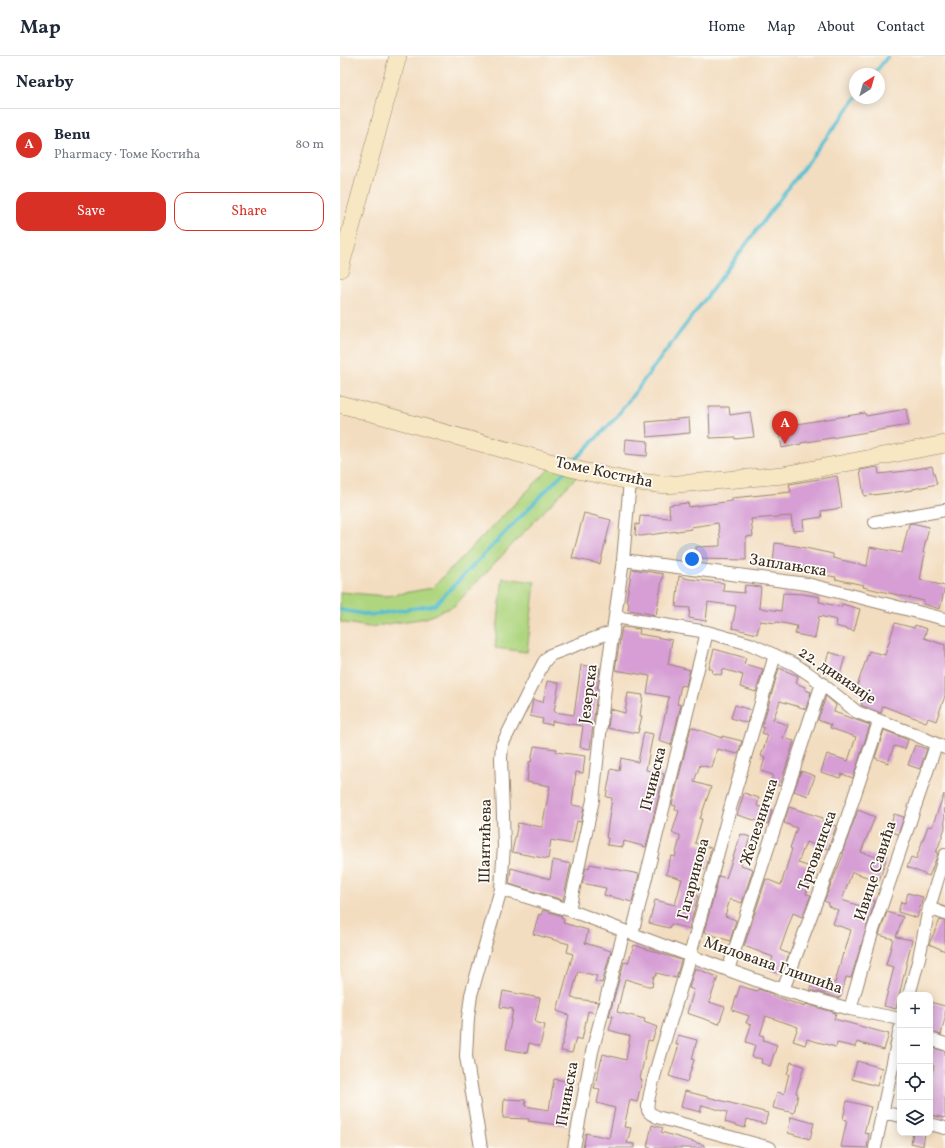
<!DOCTYPE html>
<meta charset="utf-8">
<style>
body{margin:0;font-family:Vollkorn,serif;background:#f6f6f7;color:#1f2937}
.controls{position:absolute;right:12px;bottom:12px;display:grid;overflow:hidden;border-radius:8px;box-shadow:0 2px 10px #0003}
.controls button{width:36px;height:36px;display:grid;place-items:center;padding:0;border:0;border-bottom:1px solid #e0e1e3;background:#fff;color:#1f2937;font:20px sans-serif}
.compass{position:absolute;left:509px;top:12px;width:36px;height:36px;border-radius:50%;background:#fff;box-shadow:0 2px 10px #0003;rotate:37deg}
.you{position:absolute;left:352px;top:503px;width:14px;height:14px;margin:-10px;border:3px solid #fff;border-radius:50%;background:#1a73e8;box-shadow:0 0 0 6px #1a73e833}
.badge{display:grid;place-items:center;width:26px;height:26px;border-radius:50%;background:#d93025;color:#fff;font-size:13px;font-weight:700}
.pin{position:absolute;translate:-50% -33px;filter:drop-shadow(0 1px 2px #0008)}
.pin::after{content:'';position:absolute;top:21px;width:14px;height:12px;background:inherit;clip-path:polygon(0 0,100% 0,50% 100%)}
.list{margin:0;padding:0;list-style:none}
h2{display:flex;justify-content:space-between;align-items:center;height:52px;margin:0;padding:0 16px;font-size:17px}
h2 small{font-size:13px;font-weight:400;color:#747a83}
.list li{display:grid;grid-template-columns:26px 1fr auto;gap:12px;align-items:center;box-sizing:border-box;height:72px;padding:0 16px;border-top:1px solid #e0e1e3}
.list b{display:block;font-size:15px;white-space:nowrap}
.list p{margin:0;font-size:13px;white-space:nowrap;color:#747a83}
.list em{font-size:13px;font-style:normal;color:#747a83}
.actions{display:flex;gap:8px;padding:12px 16px}
.actions a{flex:1;padding:9px 0;border:1px solid #d93025;border-radius:12px;text-align:center;font-size:14px;color:#d93025}
.actions .main{background:#d93025;color:#fff}
.icon{flex:none;width:22px;height:22px;fill:none;stroke:currentColor;stroke-width:2;stroke-linecap:round;stroke-linejoin:round}
.map{position:relative;flex:none;width:605px;height:1092px;overflow:hidden}
header{display:flex;align-items:center;gap:24px;box-sizing:border-box;height:56px;padding:0 20px;background:#fff;border-bottom:1px solid #e0e1e3}
header strong{font-size:19px}
nav{display:flex;gap:22px;margin-inline-start:auto;font-size:14px}
main{display:flex}
aside{flex:1;background:#fff}
.map>svg:first-child{display:block}
.green{fill:#afd57f;stroke:#75804e}
.lines{fill:none;stroke-linecap:round;stroke-linejoin:round}
.stream{stroke:#56bfd2;stroke-width:3.5}
.building{fill:#d69ed4}
.street-casing{stroke:#97846f;stroke-width:14}
.secondary-casing{stroke:#97846f;stroke-width:18}
.street{stroke:#fff;stroke-width:12}
.secondary{stroke:#f7e8c3;stroke-width:17}
.labels{text-anchor:middle;dominant-baseline:central;stroke-width:3.5;stroke-linejoin:round;paint-order:stroke}
.street-label{font-size:16px;fill:#3b2a1e;stroke:#fdfcf7}
</style>
<header>
<strong>Map</strong>
<nav><a>Home</a><a>Map</a><a>About</a><a>Contact</a></nav>
</header>
<main>
<aside>
<h2>Nearby<small></small></h2>
<ul class="list">
<li><span class="badge">A</span><div><b>Benu</b><p>Pharmacy · Томе Костића</p></div><em>80 m</em></li>
</ul>
<div class="actions"><a class="main">Save</a><a>Share</a></div>
</aside>
<div class="map">
<svg width="605" height="1092" viewBox="0 0 605 1092">
<rect width="100%" height="100%" fill="#fdfcf7"/>
<filter id="ink" filterUnits="userSpaceOnUse"><feTurbulence type="fractalNoise" baseFrequency=".025" numOctaves="2"/><feDisplacementMap in="SourceGraphic" scale="8" xChannelSelector="R" yChannelSelector="G"/><feConvolveMatrix kernelMatrix="1 2 1 2 8 2 1 2 1" color-interpolation-filters="sRGB"/></filter>
<filter id="wash" filterUnits="userSpaceOnUse"><feTurbulence type="fractalNoise" baseFrequency=".012" numOctaves="4" result="noise"/><feDisplacementMap in="SourceGraphic" scale="16" xChannelSelector="R" yChannelSelector="G"/><feGaussianBlur stdDeviation="0.9" result="paint"/><feColorMatrix in="noise" values="0 0 0 0 0 0 0 0 0 0 0 0 0 0 0 0 0 1.4 0 .05"/><feComposite in="paint" operator="in"/></filter>
<g filter="url(#wash)">
<rect width="100%" height="100%" fill="#f3ddc0"/>
<path class="green" d="M215 407 242 415 114 550 86 562 29 571 0 566V536L46 540 92 532Z
M163 522 195 526 187 596 155 592Z"/>
<g class="lines">
<path class="stream" d="M534 18 548 0
M232 407 274 364 516 42
M0 554 30 559 95 549 225 415"/>
</g>
<g id="blocks">
<path class="building" d="M369 351H389L390 359 410 356 414 381 395 383V381L370 382Z
M566 353 569 369 461 387V388L442 392 438 371 525 357 526 360Z
M349 362 350 377 307 381 306 366Z
M286 383 308 385 307 400 285 398Z
M592 410 597 428 573 433V434L524 440 520 414 538 411 539 418 566 415Z
M497 420 502 452 481 455 482 461 463 464 464 474 453 475 451 460 411 463 413 480 406 481V504L356 503V491L380 490V480L378 467 351 471 352 473 301 480 295 479 296 468 299 469 300 460 330 462 329 449 348 447 349 451 392 445V442L451 436 449 428Z
M244 457 271 464 260 508 232 502Z
M572 467 589 471 583 497H585L580 524 605 530 600 553 583 548 584 545 523 531 524 529 495 523 496 521 462 515 463 512 433 508 435 487 456 490 493 498V502L527 510 530 491 562 497 569 468Z
M292 513 323 518 316 559 288 554 289 546 286 545Z
M339 520 349 523 384 527 383 535 404 537 405 529 421 531 419 552 441 555 443 537 463 538 480 541 479 546 501 551 502 548 520 553 514 575 496 570 497 564 479 560 475 582 455 578 457 570 437 566 436 567 420 565 417 578 392 572 396 550 368 546 366 565 349 562 350 552 336 551Z
M555 567 574 572 575 569 587 573 584 582 605 589V640L596 665 588 662 586 666 543 650 541 657 521 649 524 639 515 636 529 595 545 599Z
M282 571 300 573 299 578 332 584 328 608 350 614 346 630 341 629 337 648 341 649 331 689 319 685 329 641 307 637 310 620 275 614Z
M374 593 406 602 404 608 423 613 416 636 400 631 403 619 383 613 381 619 372 617 373 614 369 612Z
M489 596 505 601 500 618 484 613Z
M241 609 260 612 250 693 240 691 243 670 212 665V669L202 667 203 663 190 660 193 644 203 646 207 625 219 627 214 656 234 659Z
M439 612 458 620 456 627 465 631V634L471 636 466 653 440 645 433 664 448 669 443 682 454 685 440 730 430 727 433 719 421 715 425 702 421 700 428 679 422 677 424 672 422 671Z
M288 637 303 639 300 660H302L298 677 276 673V674L268 672 270 653 285 657Z
M486 640 496 649 494 656 530 669 513 722 502 718 500 722 481 716 487 698 508 705 516 681 490 672 491 669 478 664Z
M395 649 411 654 407 667 391 662Z
M351 671 382 682V680L402 685 398 698 377 693 372 712 360 709 354 726 371 731 360 763H362L355 787 371 792 366 813 360 812 352 839 358 840 349 873 331 868 329 872 309 867 315 844 335 849 342 823 326 818 331 800 335 801 340 782V779L332 777 339 755 335 754 336 750 332 749Z
M544 674 568 684 565 693 554 690 548 707 535 702Z
M304 676 313 678 306 714 324 718 306 791 284 785 283 791 267 789 268 782H266L272 742 266 741 271 713 279 715 281 702 298 706Z
M575 689 587 693 580 713 568 709Z
M194 690 217 693 216 696 245 700 243 717 236 716 232 749 244 751 241 766 237 765 232 788 211 784 208 803 172 796 178 767 202 771 210 730 187 726 189 706H191Z
M461 715 475 720 468 740 454 735Z
M404 737 419 742 417 750 432 754 428 768 397 759Z
M604 738 605 772 596 797 598 798 589 820 567 811 571 801 576 803 588 770 592 771Z
M449 751 483 762 482 766 496 770 488 793 466 786 458 807 474 812 466 838 471 839 462 861 453 857 440 894 449 898 443 913 441 912 439 918 428 913 433 901 404 890 426 823 441 829 452 793 450 792 457 772 444 767Z
M518 754 535 761 521 796 546 804 539 825 512 816 502 844 526 852 529 843 535 845 511 922 506 921 500 942 470 934 473 921 495 927 503 897 504 898 511 874 493 868 498 854 488 850 489 847 484 845 504 797H502Z
M554 758 564 761 558 778 549 775Z
M401 778 410 781 401 809 413 813 402 847 390 843 385 860 396 864 390 885 364 876 379 820 386 822Z
M213 804 231 808 223 844 169 828 171 812 210 823Z
M250 808 299 818 292 846 264 839 266 832 242 827 246 811 249 812Z
M568 837 583 841 577 862 558 856 561 846 565 847Z
M203 854 222 860 221 862 224 863 223 867 248 874 245 887 271 895 262 927 255 925 257 920 238 915 231 942 258 946 255 957 248 955 242 984 236 982 232 997 221 995 229 959 217 955 233 898 227 896 229 888 193 878 199 858 201 859Z
M547 856 563 861 556 881 572 884 556 953 544 950 554 911 546 909 553 883 539 879Z
M600 864 605 865V895L589 888Z
M294 889 341 904 336 922 317 917 316 920H314L312 931 285 923 277 956 305 963 304 966 317 971 312 985 308 984 300 1023 302 1024 297 1046 290 1044 284 1071 291 1072 287 1087 294 1088V1092H243L246 1077 269 1082 275 1052 257 1047 260 1033 254 1032 263 998 286 1004 290 980 269 974 273 960H269L284 906 288 907Z
M355 912 378 921 369 946 385 951 379 968 347 957 354 934 349 932Z
M400 930 417 935 418 933 433 938 432 939 465 951 466 948 496 957 494 963 549 978 544 994 517 986 515 991 497 987 496 991 467 983 465 989 453 985 458 971 426 960 420 979 424 980 423 984 437 989 430 1010 421 1007 422 1003 412 1001 415 989 406 986 411 969 406 967 409 960 392 954Z
M163 935 200 942 195 966 205 969 200 990 189 987 187 997 166 993 173 953 160 951Z
M590 946 605 950V962L601 979 590 976Z
M338 979 357 984 352 1003 354 1004 347 1026 329 1020 339 989H336Z
M590 991 605 995V1062L590 1059V1024L594 1010 590 1008Z
M517 1005 542 1012 537 1030 512 1023Z
M451 1006 464 1010 456 1037 458 1038 454 1057 433 1052 437 1036 444 1038 449 1018H447Z
M214 1023 232 1026 227 1070 188 1065 189 1063 163 1062 164 1043 186 1044 185 1050 209 1054Z
M345 1035 428 1057 425 1068 407 1063 405 1072 385 1066 387 1056 362 1049 360 1056 341 1051Z
M507 1045 531 1051 524 1077 529 1078 527 1092 501 1091 507 1064 503 1063Z
M451 1061 474 1067 470 1083 448 1077Z
M312 1069 323 1072 321 1076 364 1089V1092H312L307 1091Z
M573 1077H585L583 1090 571 1087Z"/>
</g>
</g>
<g filter="url(#ink)">
<use href="#blocks" fill-opacity="0" stroke="#97846f" stroke-width="1"/>
<g class="lines">
<g class="street-casing">
<path id="street" d="M535 466 605 454
M283 504 467 528 605 563
M275 561 367 576 410 588 454 608 472 620 517 656 574 678 605 692
M161 833 229 854 388 914 443 934 510 953 560 963
M589 852 605 858
M229 854 253 744 265 631 283 504 290 425
M292 878 367 576
M388 914 482 627
M443 934 502 777 539 666
M569 939 579 902 589 852 605 799
M510 953 531 880 596 689
M590 983 605 988
M542 1056 560 1060
M590 1068 605 1072
M141 1092 126 1000 128 962 131 939 161 833 164 790 161 702 162 689 193 627 204 606 210 599 266 578 273 577
M234 1092 252 996 284 875
M430 1092 317 1061C314 1059 309 1058 308 1054 304 1044 344 924 349 905L350 899 391 749 435 599
M535 1092 560 973"/>
</g>
<g class="secondary-casing">
<path id="secondary" d="M0 213 58 0
M0 348 242 415 290 425 326 429 443 419 605 388"/>
</g>
<use href="#street" class="street"/>
<use href="#secondary" class="secondary"/>
</g>
</g>
<g class="labels">
<g class="street-label">
<text transform="translate(264 417) rotate(12)">Томе Костића</text>
<text transform="translate(448 510) rotate(9)">Заплањска</text>
<text transform="translate(497 620) rotate(34)">22. дивизије</text>
<text transform="translate(249 638) rotate(-83)">Језерска</text>
<text transform="translate(314 723) rotate(-76)">Пчињска</text>
<text transform="translate(420 766) rotate(-72)">Железничка</text>
<text transform="translate(146 785) rotate(-89)">Шантићева</text>
<text transform="translate(478 795) rotate(-70)">Трговинска</text>
<text transform="translate(536 815) rotate(-72)">Ивице Савића</text>
<text transform="translate(354 823) rotate(-75)">Гагаринова</text>
<text transform="translate(433 910) rotate(19)">Милована Глишића</text>
<text transform="translate(228 1038) rotate(-80)">Пчињска</text>
</g>
</g>
</svg>
<div class="controls">
<button>+</button>
<button>−</button>
<button><svg class="icon" aria-label="locate" viewBox="0 0 24 24"><circle cx="12" cy="12" r="6"/><path d="M12 2v4M12 18v4M2 12h4M18 12h4"/></svg></button>
<button><svg class="icon" aria-label="layers" viewBox="0 0 24 24"><path d="M12 4l9 5-9 5-9-5zM3 14l9 5 9-5"/></svg></button>
</div>
<svg class="compass" viewBox="-18 -18 36 36"><path d="M0-13l5 13h-10z" fill="#e53935"/><path d="M0 13l5-13h-10z" fill="#747a83"/></svg>
<div class="you"></div>
<div class="pin badge" style="left:445px;top:388px">A</div>
</div>
</main>
